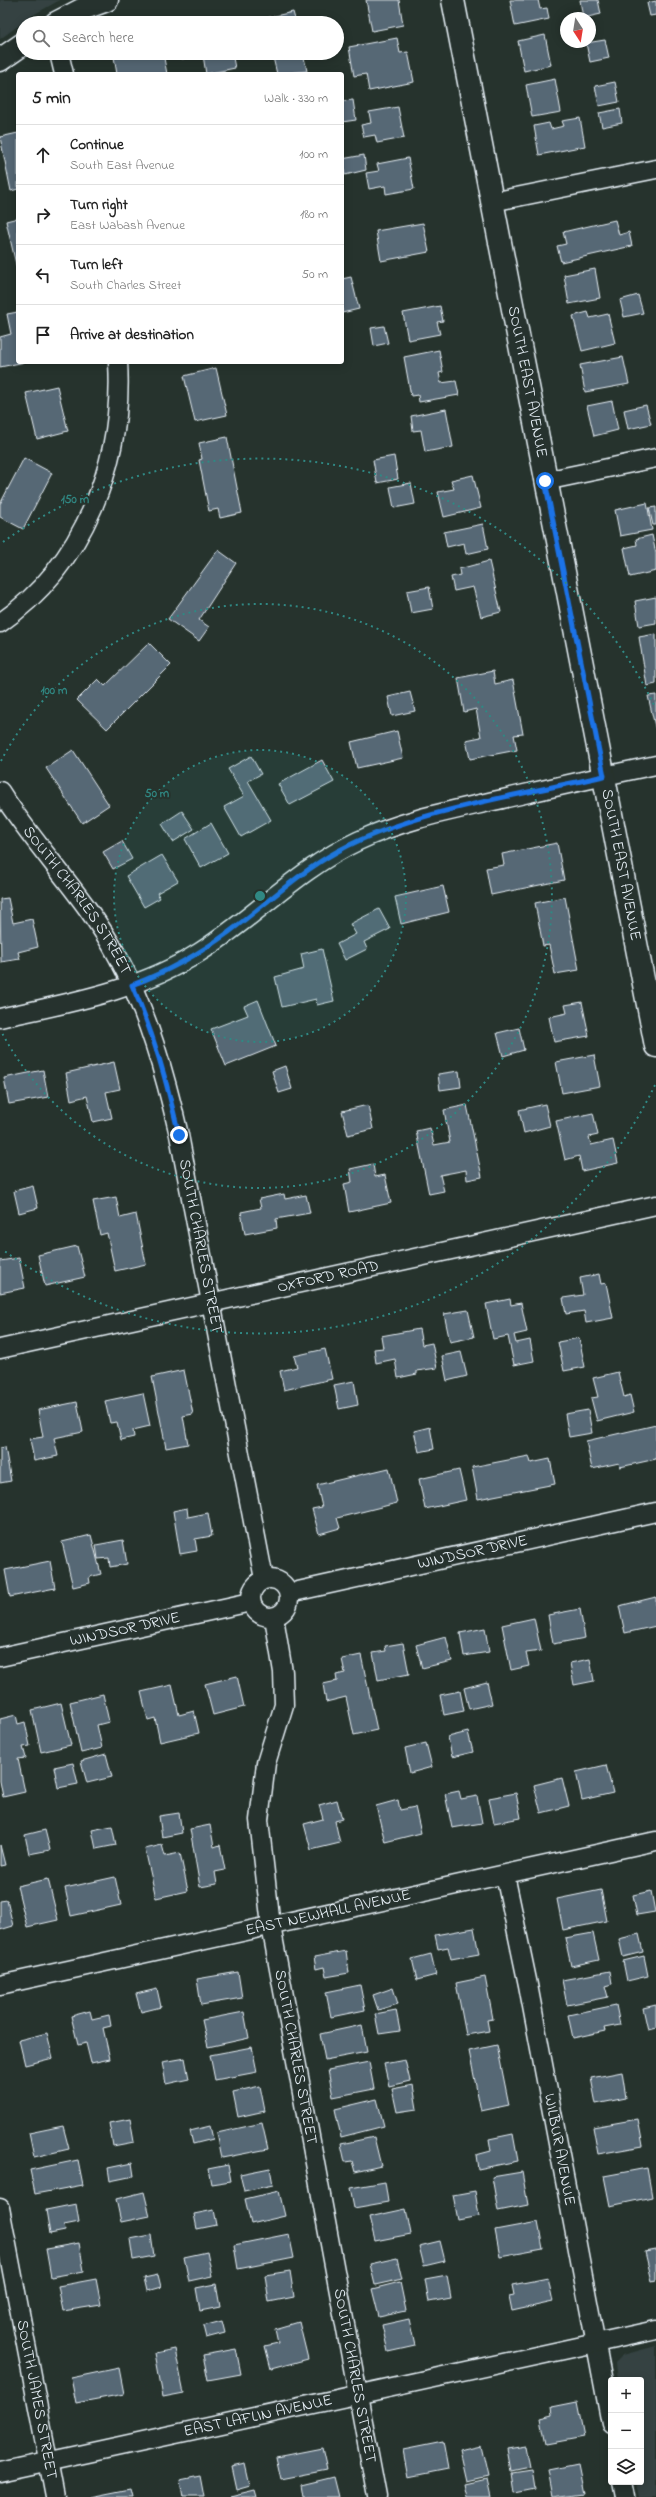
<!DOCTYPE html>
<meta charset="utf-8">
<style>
body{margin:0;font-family:"Indie Flower",sans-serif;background:#f6f6f6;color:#222}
.controls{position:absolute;right:12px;bottom:12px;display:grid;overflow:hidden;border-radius:4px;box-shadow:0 2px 10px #0003}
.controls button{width:36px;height:36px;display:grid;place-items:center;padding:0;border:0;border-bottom:1px solid #e0e0e0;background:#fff;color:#222;font:20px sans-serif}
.compass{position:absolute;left:560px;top:12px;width:36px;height:36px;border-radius:50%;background:#fff;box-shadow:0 2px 10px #0003;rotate:168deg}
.stop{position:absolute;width:12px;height:12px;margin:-9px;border:3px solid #1a73e8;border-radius:50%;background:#fff}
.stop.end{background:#1a73e8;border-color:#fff;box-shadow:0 1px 4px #0008}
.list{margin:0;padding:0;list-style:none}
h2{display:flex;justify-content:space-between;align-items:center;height:52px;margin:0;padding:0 16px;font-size:17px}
h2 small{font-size:13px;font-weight:400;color:#767676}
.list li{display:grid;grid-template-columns:26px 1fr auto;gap:12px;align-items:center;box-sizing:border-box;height:60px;padding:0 16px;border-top:1px solid #e0e0e0}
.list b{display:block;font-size:15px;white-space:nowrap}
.list p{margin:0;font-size:13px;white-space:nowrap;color:#767676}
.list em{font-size:13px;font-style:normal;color:#767676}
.icon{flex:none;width:22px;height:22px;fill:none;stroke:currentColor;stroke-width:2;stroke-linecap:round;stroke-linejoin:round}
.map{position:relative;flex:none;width:656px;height:2497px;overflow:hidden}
.search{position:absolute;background:#fff;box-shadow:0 2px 10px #0003;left:16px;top:16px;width:328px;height:44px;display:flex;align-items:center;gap:10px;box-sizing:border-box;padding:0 14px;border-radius:22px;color:#767676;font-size:15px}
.panel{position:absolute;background:#fff;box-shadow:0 2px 10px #0003;left:16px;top:72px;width:328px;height:292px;border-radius:4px}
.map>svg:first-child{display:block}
.built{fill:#354342}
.building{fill:#576774;stroke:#e8f1f8}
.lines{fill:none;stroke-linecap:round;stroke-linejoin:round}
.minor-casing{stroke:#e8f1f8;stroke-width:21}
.tertiary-casing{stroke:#e8f1f8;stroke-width:25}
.secondary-casing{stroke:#e8f1f8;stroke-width:25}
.minor{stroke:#26332d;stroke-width:18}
.tertiary{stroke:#26332d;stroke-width:22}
.secondary{stroke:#26332d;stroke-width:22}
.route{stroke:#1a73e8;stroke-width:5}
.ring{fill:none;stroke:#308883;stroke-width:2;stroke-dasharray:2 4}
.labels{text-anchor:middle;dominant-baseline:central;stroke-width:4;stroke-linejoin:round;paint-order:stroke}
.street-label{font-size:16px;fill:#e8f1f8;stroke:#26332d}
.centre{fill:#308883;stroke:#26332d;stroke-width:2}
.ring-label{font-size:12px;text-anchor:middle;font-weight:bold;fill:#308883;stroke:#26332d;stroke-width:4;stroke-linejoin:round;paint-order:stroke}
</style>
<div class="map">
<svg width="656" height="2497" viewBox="0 0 656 2497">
<rect width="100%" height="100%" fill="#26332d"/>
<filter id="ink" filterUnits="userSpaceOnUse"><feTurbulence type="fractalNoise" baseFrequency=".025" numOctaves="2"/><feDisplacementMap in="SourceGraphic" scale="8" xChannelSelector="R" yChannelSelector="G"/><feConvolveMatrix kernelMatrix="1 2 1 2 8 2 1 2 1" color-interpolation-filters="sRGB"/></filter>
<g filter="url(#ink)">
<path class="built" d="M0 0H60L33 15 0 39Z
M656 2346V2497H639L636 2482H641V2380H617L615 2363 623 2355Z"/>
<path class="building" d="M366 0H399L403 25 372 31Z
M510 0H538L540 9 547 8 549 19 515 26Z
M580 0H598L601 14 583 18Z
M656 1V15L650 16 647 3Z
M293 12 296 23H248V22Z
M545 35 551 65 524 71 518 41Z
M397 38 400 53 408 52 414 82 369 91 366 74 354 76 349 47Z
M605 40 609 58 590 62 586 43Z
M138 53H163L167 74H117L114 57Z
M181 53H232L235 68 206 74 203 55 182 59Z
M272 53H303L307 71 277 74Z
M555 79 561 112 532 117 526 85Z
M615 82 619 102 599 106 595 86Z
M353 100 356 120 342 122V101Z
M398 107 404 138 377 143 375 135 364 137 361 125 371 123 369 112Z
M620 109 622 123 602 127 599 113Z
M580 118 585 146 539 155 534 126 549 123 551 129 564 126 562 121Z
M18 133V189L11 191 0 137Z
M364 155 366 170 345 175 342 159Z
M408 158 414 189 386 194 385 186 369 189 366 173 379 171 377 164Z
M18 218V273L6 221Z
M615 220 619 235 629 232 632 246 561 262 557 246 566 244 563 232Z
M423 223 429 252 381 261 376 231Z
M595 269 600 298 569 304 564 275Z
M351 277 359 309 342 313V279Z
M638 295 643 313 624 317 620 300Z
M440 306 443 321 437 322 440 334 408 340 403 313Z
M18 312V362H25L0 367V337L11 334 7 314Z
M588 312 590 318 608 314 615 343 582 351 573 316Z
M384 326 388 343 374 346 371 328Z
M439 350 443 372 439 373 441 383 456 381 459 395 419 402 418 395 411 396 404 357Z
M623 357 629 384 585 392 580 365Z
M216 368 227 415 195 422 184 376Z
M57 386 68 431 37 439 26 393Z
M612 401 618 430 594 436 587 406Z
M646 405 651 424 628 429 624 410Z
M446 409 453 447 425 452 421 430 413 431 411 416Z
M227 437 242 513 220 518 218 509 209 511 199 460 202 459 199 443Z
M394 456 398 479 377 483 373 460Z
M24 458 52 473 23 529 0 517V504Z
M473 475 481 508 444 517 438 492 454 489 451 480Z
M411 483 415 504 394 508 390 487Z
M647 503 652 530 620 536 615 510Z
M656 507V525H653L649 508Z
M483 524 488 549 466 554 464 543 447 547 444 532Z
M652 535 656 554V571L630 577 624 548 637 545 636 539Z
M218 550 236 563 199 620 209 627 199 641 168 619Z
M489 561 501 612 481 617 473 587 454 591 451 577 460 575 459 569Z
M429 587 433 609 411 613 407 591Z
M656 597V623L639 626 635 601Z
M656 634V684L647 686 639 637Z
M149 643 171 665 107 729 77 700 98 679 105 686Z
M493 671 495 684 513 680 523 734 514 735 517 750 470 759 466 740 481 737 476 709 464 712 458 678Z
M410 692 415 711 392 716 388 697Z
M656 695V731L648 696Z
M397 731 403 758 357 768 351 742Z
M73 750 109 805 82 823 46 768Z
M251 756 261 774 248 781 271 820 241 837 224 807 244 796 228 769Z
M322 760 334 782 290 805 278 784Z
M182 811 194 829 173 842 162 824Z
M211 823 228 853 201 868 185 839Z
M122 841 132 859 113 869 103 852Z
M557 843 564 880 491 895 486 868 504 865 502 854Z
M162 855 178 881 157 893 160 898 144 907 126 876Z
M443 886 449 912 401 924 395 897Z
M565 897 579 970 555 974 549 945 543 946 535 903Z
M8 898 13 923 32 919 38 947 18 952 20 959 1 962 0 899Z
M379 909 390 929 364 942 367 949 345 960 337 944 356 934 350 924Z
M322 949 334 1001 317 1005 316 999 282 1007 275 977 304 969 301 954Z
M258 1000 276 1046 226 1066 211 1029 248 1015 244 1006Z
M582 1002 589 1036 554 1042 549 1017 567 1013 565 1005Z
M519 1028 524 1050 503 1056 497 1033Z
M594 1055 600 1086 562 1093 556 1062Z
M114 1062 120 1089 106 1092 112 1118 93 1122 87 1096 71 1100 66 1073Z
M285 1066 292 1089 279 1093 272 1071Z
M43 1070 48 1097 9 1104 4 1078Z
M459 1071 461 1087 440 1090 438 1074Z
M545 1104 550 1126 524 1133 519 1110Z
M368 1105 373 1129 348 1135 342 1111Z
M467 1105 482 1177 467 1180 466 1170 440 1175 444 1191 429 1194 416 1131 430 1128 434 1145 450 1142 444 1110Z
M593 1113 598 1135 589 1137 591 1145 613 1140 618 1163 582 1171 579 1156 565 1160 556 1121Z
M373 1164 375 1177 385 1175 391 1203 349 1212 344 1184 352 1182 350 1169Z
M33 1186 38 1208 19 1213 14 1191Z
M284 1194 285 1199 306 1195 310 1213 276 1219 277 1228 245 1234 241 1212 261 1208 259 1199Z
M116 1197 120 1218 136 1214 146 1264 115 1271 107 1233 100 1235 93 1201Z
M77 1246 85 1277 45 1286 38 1255Z
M19 1258 25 1288 0 1293V1261Z
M599 1274 601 1284 606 1283 613 1318 586 1323 584 1311 566 1314 563 1298 583 1295 580 1278Z
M510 1299 511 1305 521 1303 527 1332 514 1335 516 1343 530 1340 534 1361 514 1365 508 1336 493 1339 486 1304Z
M468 1310 474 1337 450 1342 444 1314Z
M419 1329 422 1345 432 1343 437 1368 417 1371V1374L398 1378 395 1359 376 1363 374 1349 383 1348 381 1336Z
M579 1338 585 1367 564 1371 558 1342Z
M325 1349 332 1379 284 1390 280 1371 297 1367 294 1356Z
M461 1352 467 1376 447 1381 442 1356Z
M184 1370 193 1414 183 1416 188 1444 166 1448 152 1377Z
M618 1372 624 1397 630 1395 634 1412 597 1421 591 1398 598 1397 593 1378Z
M354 1381 358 1405 339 1409 334 1385Z
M143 1393 150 1426 133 1430 134 1437 121 1440 117 1422 110 1423 105 1401Z
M77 1402 83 1432 54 1438 58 1456 34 1461 30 1439 43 1437 38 1410Z
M588 1410 592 1433 569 1437 565 1414Z
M656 1425V1459L620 1467 619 1463 592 1469 586 1441Z
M430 1427 434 1449 419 1452 414 1431Z
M5 1447 11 1481 0 1483V1448Z
M529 1456 531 1463 550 1459 555 1484 478 1499 472 1467Z
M389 1468 397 1503 337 1518 340 1528 319 1534 312 1509 322 1507 317 1485Z
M459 1470 466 1500 425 1509 419 1479Z
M187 1508 188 1517 208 1513 212 1536 195 1539 197 1551 180 1554 173 1511Z
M91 1535 101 1574 89 1577 90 1583 73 1587 62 1542Z
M123 1540 127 1564 110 1567 109 1558 98 1559 96 1545Z
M50 1561 55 1588 10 1597 5 1570Z
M656 1597V1626L625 1633 619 1606Z
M580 1609 585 1638 553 1644 548 1615Z
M534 1618 541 1651 526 1653 529 1666 511 1670 502 1625Z
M485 1628 489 1652 464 1656 460 1633Z
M446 1637 452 1661 422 1668 416 1645Z
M403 1643 409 1674 378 1680 373 1653 386 1651 385 1646Z
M361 1655 377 1730 354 1735 346 1697 326 1702 323 1684 337 1681 336 1675 345 1673 342 1659Z
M590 1659 594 1681 574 1685 570 1663Z
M237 1676 244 1707 213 1715 205 1684Z
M487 1682 492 1704 469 1709 464 1688Z
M172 1685 179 1715 194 1711 199 1733 160 1742 155 1718 148 1720 141 1692Z
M460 1691 464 1711 444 1715 440 1695Z
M103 1694 109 1722 97 1725 102 1748 81 1753 70 1702Z
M61 1703 71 1745 41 1752 32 1710Z
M16 1715 18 1724 25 1722 30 1746 23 1747 26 1758 18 1759 25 1792 3 1797 0 1781V1719Z
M468 1732 473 1752 452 1757 448 1737Z
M426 1743 432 1767 410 1773 405 1748Z
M106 1754 112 1777 87 1783 81 1761Z
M73 1763 78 1784 58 1788 54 1767Z
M606 1765 613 1793 582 1800 576 1772Z
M562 1778 569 1806 541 1813 534 1785Z
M459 1791 461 1799 477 1796 482 1823 452 1828 445 1794Z
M516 1793 521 1818 494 1823 489 1798Z
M337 1800 342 1819 335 1821 340 1843 311 1850 304 1824 323 1819 319 1805Z
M398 1800 400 1810 415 1807 421 1833 385 1842 376 1806Z
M179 1813 182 1833 162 1837 159 1816Z
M210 1825 214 1847 220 1845 225 1870 215 1872 217 1884 200 1887 190 1829Z
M112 1826 116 1845 96 1849 92 1830Z
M45 1830 50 1850 29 1854 25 1835Z
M0 1845 5 1865 0 1866Z
M162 1845 165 1856 180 1853 188 1891 156 1898 145 1849Z
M115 1877 121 1905 71 1916 65 1888Z
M48 1879 58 1920 27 1927 17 1886Z
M601 1890 607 1921 563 1930 557 1899Z
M651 1891 655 1912 637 1915 633 1895Z
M7 1900 13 1926 0 1930V1901Z
M474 1928 479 1954 451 1959 448 1947 438 1949 435 1935Z
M593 1933 599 1960 571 1966 565 1938Z
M639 1934 643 1952 623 1957 619 1939Z
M346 1951 349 1973 326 1977 324 1967 316 1969 314 1957Z
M431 1954 436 1975 417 1980 412 1959Z
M644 1956 648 1976 627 1981 623 1961Z
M610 1971 612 1984 605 1986 608 1997 567 2005 562 1980Z
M238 1972 242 1998 201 2005 197 1979Z
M485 1977 493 2019 487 2020 489 2031 466 2035 456 1983Z
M360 1985 365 2010 331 2017 326 1992Z
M393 1988 398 2004 378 2010 373 1995Z
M157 1989 161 2007 141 2012 136 1994Z
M616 2005 620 2025 604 2028 605 2031 573 2038 568 2015Z
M656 2005V2028L648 2030 643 2008Z
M396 2010 400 2031 379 2034 375 2014Z
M90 2011 92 2019 109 2015 111 2026 103 2028 110 2059 91 2063 86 2043 78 2045 71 2016Z
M244 2012 249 2038 208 2047 202 2020Z
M362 2025 367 2052 325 2060 320 2034Z
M47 2033 53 2058 25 2065 19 2040Z
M497 2045 509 2105 481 2111 469 2051Z
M252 2047 257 2072 215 2080 210 2055Z
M185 2058 189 2079 166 2084 162 2062Z
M405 2060 410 2081 389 2086 384 2064Z
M369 2062 374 2089 333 2097 328 2070Z
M622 2072 626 2098 596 2104 591 2078Z
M413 2085 417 2109 397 2112 392 2089Z
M260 2086 265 2111 238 2117 233 2092Z
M377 2099 384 2126 341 2137 335 2109Z
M130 2119 134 2142 113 2146 109 2123Z
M638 2119 643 2146 598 2154 593 2127Z
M262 2123 268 2149 222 2158 217 2133Z
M63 2126 69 2149 34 2157 29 2133Z
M210 2126 213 2139 193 2144 190 2131Z
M513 2134 518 2161 478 2169 476 2155 491 2151 489 2139Z
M374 2137 381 2166 355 2172 352 2161 345 2162 341 2144Z
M78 2160 83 2185 35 2194 30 2170Z
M132 2163 134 2176 110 2181 108 2168Z
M228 2165 231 2181 211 2184 208 2169Z
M270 2168 273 2185 244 2191 240 2174Z
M647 2168 652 2197 610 2206 604 2176Z
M522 2172 528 2205 498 2211 492 2177Z
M385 2182 388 2202 354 2208 350 2188Z
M279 2191 285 2216 251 2224 245 2199Z
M475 2191 479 2216 458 2220 453 2195Z
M144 2192 150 2216 121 2222 116 2199Z
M76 2204 79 2222 64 2225 65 2231 50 2234 46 2210Z
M406 2209 411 2234 375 2241 369 2217Z
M214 2210 217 2225 197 2229 194 2214Z
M538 2222 543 2249 500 2257 495 2230Z
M289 2234 294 2258 238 2269 234 2245Z
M151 2235 154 2256 133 2260 130 2239Z
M440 2241 445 2261 424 2266 419 2246Z
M79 2243 84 2271 51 2277 46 2249Z
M656 2250V2280L652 2281 645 2252Z
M207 2252 212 2276 189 2281 184 2257Z
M397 2258 402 2279 375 2285 370 2264Z
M290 2271 294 2297 269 2302 265 2275Z
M158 2275 161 2287 147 2291 144 2278Z
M447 2275 451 2298 429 2302 425 2279Z
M548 2278 553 2302 512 2311 509 2296 514 2295 512 2285Z
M96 2279 101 2305 63 2311 58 2286Z
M400 2282 406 2311 379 2317 372 2289Z
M216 2284 220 2307 200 2311 196 2288Z
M409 2319 415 2346 388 2352 382 2325Z
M222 2321 225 2333 206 2338 203 2326Z
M299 2322 308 2359 271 2369 265 2346 278 2343 275 2329Z
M175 2349 184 2393 163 2397 155 2353Z
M236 2349 241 2374 208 2380 203 2355Z
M119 2368 124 2394 76 2403 71 2378Z
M577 2402 584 2437 546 2444 541 2418 553 2415 552 2407Z
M443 2442 448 2469 408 2477 403 2450Z
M481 2445 488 2476 466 2481 459 2450Z
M526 2446 530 2467 511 2471 507 2449Z
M322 2448 327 2470 281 2479 276 2457Z
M245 2464 250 2486 236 2490 231 2467Z
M578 2464 584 2493 553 2497 548 2470Z
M532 2470 535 2489 515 2493 512 2473Z
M200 2476 204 2497H183L180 2480Z
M334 2477 339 2497H303L301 2485Z
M487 2479 491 2497H468L465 2484Z
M130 2489 132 2497H90Z
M255 2490 257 2497H231L230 2496Z"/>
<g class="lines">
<g class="minor-casing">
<g id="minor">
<path d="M59 53 64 74"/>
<path d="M492 202 656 169"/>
<path d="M545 481 656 458"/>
<path d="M0 623C84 565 124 461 118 362"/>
<path id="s1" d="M0 791C36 848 86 897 118 957 148 1013 165 1074 179 1135L264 1579"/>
<path d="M0 1018C68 1003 139 991 200 952 254 918 298 869 358 841 402 820 450 811 498 800 551 788 603 776 656 765"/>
<path id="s2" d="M0 1349 656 1205"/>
<circle cx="270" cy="1598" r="19"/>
<path id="s3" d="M289 1593 656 1512"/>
<path id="s4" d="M274 1617 283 1672 284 1705 266 1763 259 1820 271 1926 377 2497"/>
<path id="s5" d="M0 1657 251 1602"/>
<path id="s6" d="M505 1875 528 1985 611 2424"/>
<path id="s7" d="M0 1985 656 1841"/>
<path id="s8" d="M0 2208 55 2497"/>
<path id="s9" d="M0 2472 656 2330"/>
<path d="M622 2482 625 2497"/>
</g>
</g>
<g class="tertiary-casing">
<path id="tertiary" d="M56 23 85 8 107 0
M0 60 23 44"/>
</g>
<g class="secondary-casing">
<g id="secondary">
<path id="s10" d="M453 0 656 1046"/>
</g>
</g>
<use href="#minor" class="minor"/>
<use href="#tertiary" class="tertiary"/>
<use href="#secondary" class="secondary"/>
</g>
</g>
<g class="lines" filter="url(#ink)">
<path class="route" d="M179 1135C167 1083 154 1034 132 985 167 972 199 954 229 932 265 905 298 873 338 851 414 810 520 795 604 776L545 481"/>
</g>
<circle cx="260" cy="896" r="146" fill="#308883" fill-opacity=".12"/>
<g class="ring">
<circle cx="260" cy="896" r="146"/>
<path d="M1 761A292 292 0 1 1 1 1031"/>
<path d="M655 1085A438 438 0 0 1 3 1250M3 542A438 438 0 0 1 655 707"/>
</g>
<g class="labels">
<g class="street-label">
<text stroke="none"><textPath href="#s10" startOffset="389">SOUTH EAST AVENUE</textPath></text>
<text stroke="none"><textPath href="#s10" startOffset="881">SOUTH EAST AVENUE</textPath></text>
<text stroke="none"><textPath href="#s1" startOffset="134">SOUTH CHARLES STREET</textPath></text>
<text stroke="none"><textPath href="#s1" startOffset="506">SOUTH CHARLES STREET</textPath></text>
<text stroke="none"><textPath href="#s2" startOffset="336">OXFORD ROAD</textPath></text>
<text stroke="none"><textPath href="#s3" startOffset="188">WINDSOR DRIVE</textPath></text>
<text stroke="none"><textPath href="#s5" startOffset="128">WINDSOR DRIVE</textPath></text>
<text stroke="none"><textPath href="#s7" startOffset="336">EAST NEWHALL AVENUE</textPath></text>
<text stroke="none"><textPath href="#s4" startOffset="447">SOUTH CHARLES STREET</textPath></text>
<text stroke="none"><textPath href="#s6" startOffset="280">WILBUR AVENUE</textPath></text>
<text stroke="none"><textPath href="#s4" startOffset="771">SOUTH CHARLES STREET</textPath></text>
<text stroke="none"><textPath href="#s8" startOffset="195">SOUTH JAMES STREET</textPath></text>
<text stroke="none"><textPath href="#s9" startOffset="264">EAST LAFLIN AVENUE</textPath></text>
</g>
</g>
<circle cx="260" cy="896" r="6" class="centre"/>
<g class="ring-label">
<text x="75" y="503">150 m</text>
<text x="54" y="694">100 m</text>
<text x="157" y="797">50 m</text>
</g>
</svg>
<div class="controls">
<button>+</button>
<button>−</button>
<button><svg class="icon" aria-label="layers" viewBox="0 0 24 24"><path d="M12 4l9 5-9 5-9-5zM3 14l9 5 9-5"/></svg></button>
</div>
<svg class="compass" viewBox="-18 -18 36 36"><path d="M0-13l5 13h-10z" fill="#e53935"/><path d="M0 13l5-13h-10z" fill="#767676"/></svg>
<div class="stop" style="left:545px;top:481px"></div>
<div class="stop end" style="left:179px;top:1135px"></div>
<div class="search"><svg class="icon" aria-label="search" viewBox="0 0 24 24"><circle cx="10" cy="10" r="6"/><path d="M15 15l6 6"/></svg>Search here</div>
<section class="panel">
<h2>5 min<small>Walk · 330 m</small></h2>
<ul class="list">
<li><svg class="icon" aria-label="ahead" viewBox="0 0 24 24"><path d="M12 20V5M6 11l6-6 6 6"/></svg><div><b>Continue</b><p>South East Avenue</p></div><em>100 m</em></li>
<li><svg class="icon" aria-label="right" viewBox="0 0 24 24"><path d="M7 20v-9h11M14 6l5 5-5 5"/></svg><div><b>Turn right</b><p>East Wabash Avenue</p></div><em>180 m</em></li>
<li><svg class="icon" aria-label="left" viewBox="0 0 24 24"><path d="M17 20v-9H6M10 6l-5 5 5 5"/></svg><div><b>Turn left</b><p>South Charles Street</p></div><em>50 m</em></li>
<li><svg class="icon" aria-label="arrive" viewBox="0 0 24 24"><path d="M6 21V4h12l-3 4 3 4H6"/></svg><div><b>Arrive at destination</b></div></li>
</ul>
</section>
</div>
